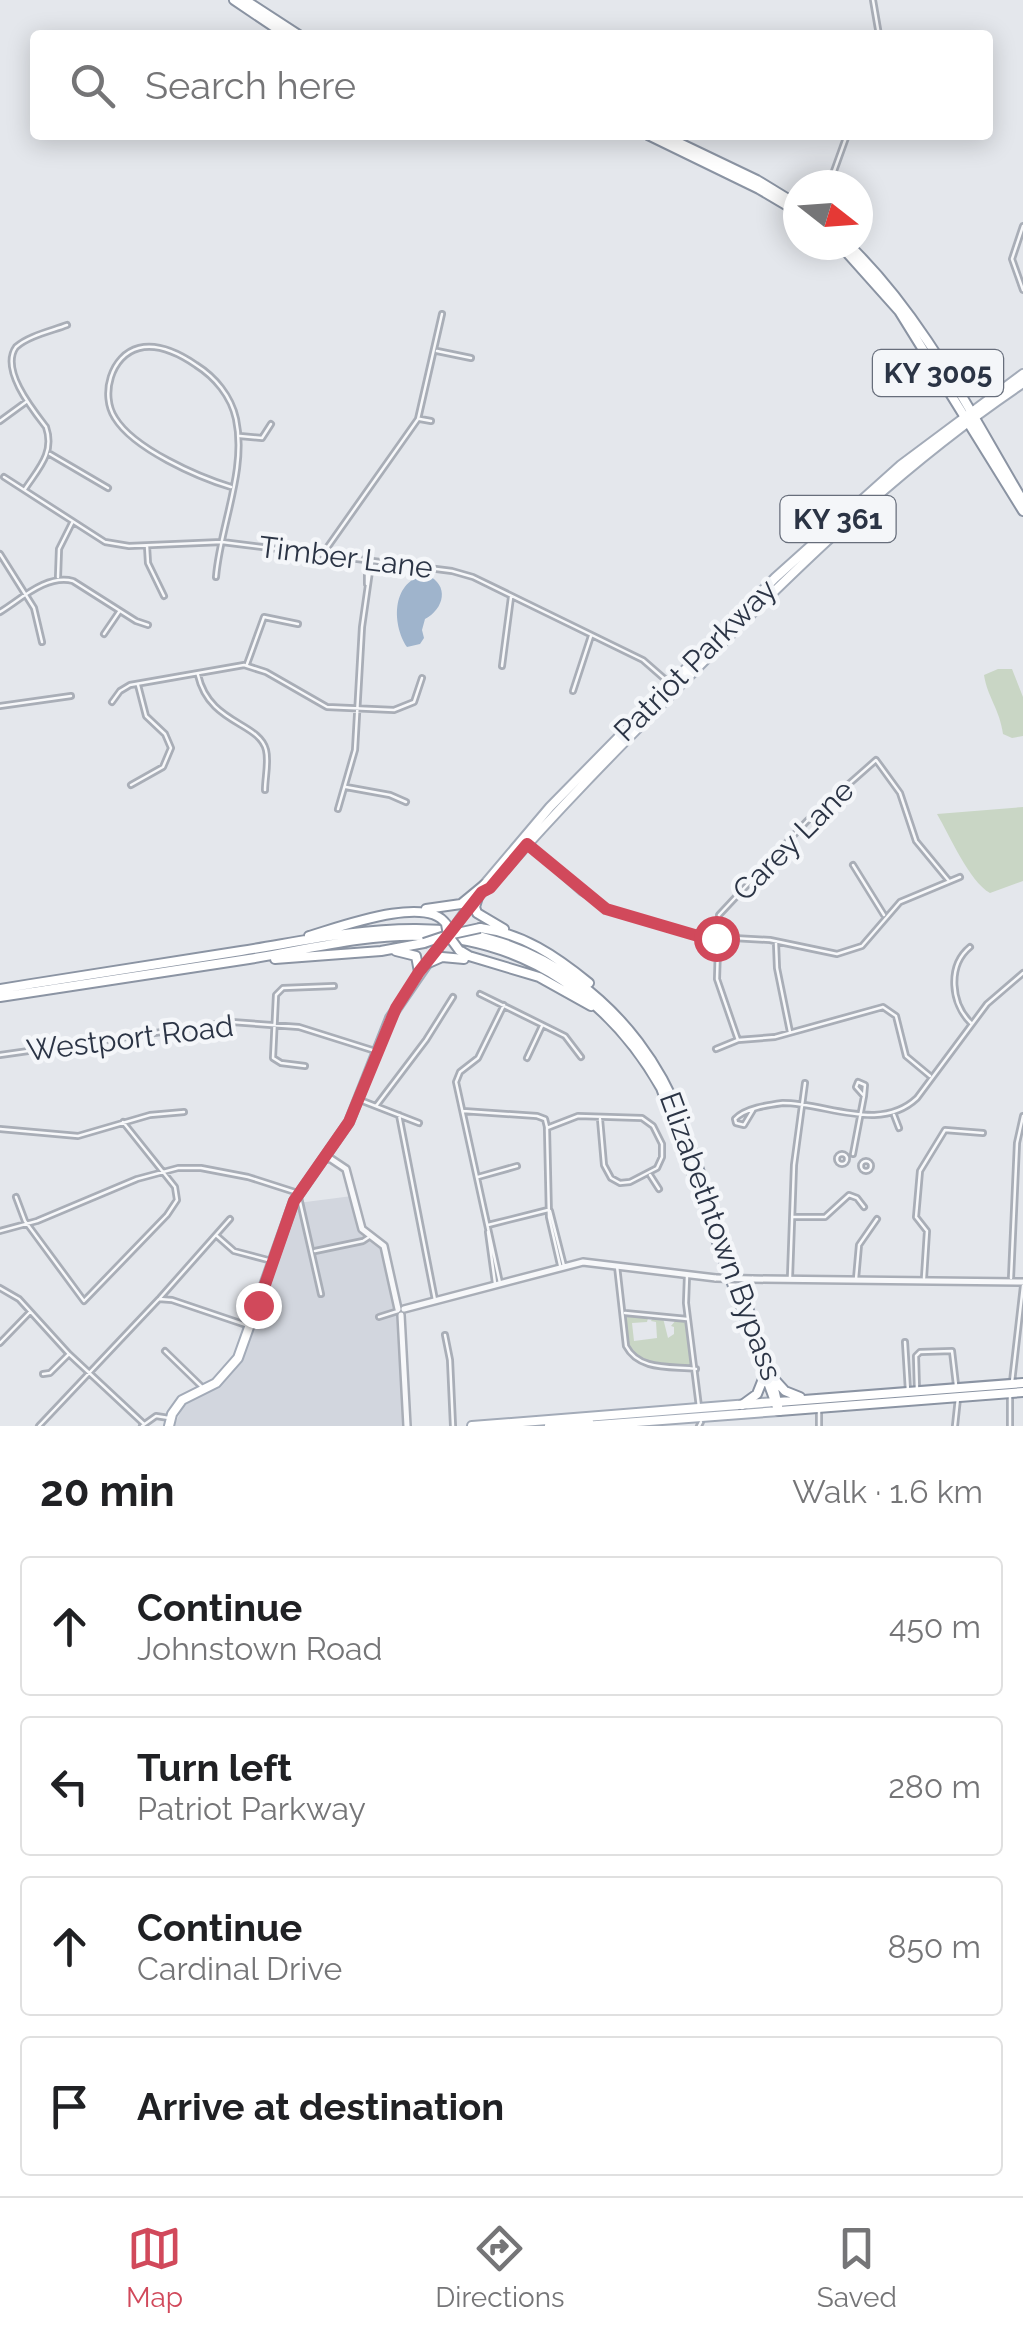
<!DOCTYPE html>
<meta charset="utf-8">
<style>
body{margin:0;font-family:Raleway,sans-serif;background:#f2f2f2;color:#202124}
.compass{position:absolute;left:783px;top:170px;width:90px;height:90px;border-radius:50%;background:#fff;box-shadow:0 5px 25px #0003;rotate:107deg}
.stop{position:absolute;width:30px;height:30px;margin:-22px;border:8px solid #d1495b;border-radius:50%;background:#fff}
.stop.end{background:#d1495b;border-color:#fff;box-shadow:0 2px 10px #0008}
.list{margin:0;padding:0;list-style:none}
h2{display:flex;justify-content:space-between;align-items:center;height:130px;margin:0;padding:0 40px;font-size:42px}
h2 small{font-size:32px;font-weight:400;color:#757577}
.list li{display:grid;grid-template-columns:65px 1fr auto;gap:30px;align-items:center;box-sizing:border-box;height:140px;margin:0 20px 20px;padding:0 20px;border:2px solid #e0e0e0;border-radius:10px}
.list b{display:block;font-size:38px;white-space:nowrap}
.list p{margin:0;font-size:32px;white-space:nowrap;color:#757577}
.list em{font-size:32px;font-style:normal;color:#757577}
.icon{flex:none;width:55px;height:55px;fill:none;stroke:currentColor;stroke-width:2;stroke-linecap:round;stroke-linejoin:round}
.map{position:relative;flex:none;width:1023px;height:1426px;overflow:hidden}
.search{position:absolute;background:#fff;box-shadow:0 5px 25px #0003;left:30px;right:30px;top:30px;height:110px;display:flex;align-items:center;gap:25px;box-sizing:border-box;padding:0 35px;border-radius:10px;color:#757577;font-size:38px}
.sheet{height:770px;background:#fff}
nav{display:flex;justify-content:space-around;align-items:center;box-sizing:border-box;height:140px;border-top:2px solid #e0e0e0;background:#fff;font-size:28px;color:#757577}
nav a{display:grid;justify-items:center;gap:5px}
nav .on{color:#d1495b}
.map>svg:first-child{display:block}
.built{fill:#d2d6de}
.green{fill:#c9d6c5}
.water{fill:#9fb4cc}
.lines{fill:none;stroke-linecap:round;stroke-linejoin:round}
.minor-casing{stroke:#a9aeb7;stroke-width:8}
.tertiary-casing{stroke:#a9aeb7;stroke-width:10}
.primary-casing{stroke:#a3abb8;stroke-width:12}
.trunk-casing{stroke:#8b94a3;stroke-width:12}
.minor{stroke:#f7f8fa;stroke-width:2.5}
.tertiary{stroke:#f7f8fa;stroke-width:5}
.primary{stroke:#fff;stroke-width:8}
.trunk{stroke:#fff;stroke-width:8}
.tertiary-bridge-casing{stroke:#a9aeb7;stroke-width:10;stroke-linecap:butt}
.primary-bridge-casing{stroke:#a3abb8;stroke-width:12;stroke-linecap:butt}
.trunk-bridge-casing{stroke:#8b94a3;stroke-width:12;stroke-linecap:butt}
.tertiary-bridge{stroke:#f7f8fa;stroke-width:5}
.primary-bridge{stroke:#fff;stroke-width:8}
.trunk-bridge{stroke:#fff;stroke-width:8}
.route{stroke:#d1495b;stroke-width:12}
.labels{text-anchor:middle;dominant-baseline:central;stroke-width:9;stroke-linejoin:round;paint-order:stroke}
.shield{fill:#f4f6f9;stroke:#676e7b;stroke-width:2.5}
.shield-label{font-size:28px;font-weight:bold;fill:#2b3445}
.street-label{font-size:30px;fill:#2b3445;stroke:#f4f6f9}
</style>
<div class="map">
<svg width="1023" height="1426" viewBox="0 0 1023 1426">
<rect width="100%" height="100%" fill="#e4e7ec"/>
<path class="built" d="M352 1196 357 1226 363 1237 378 1245 383 1253 400 1319 404 1426H174L185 1403 215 1389 240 1364 298 1203Z"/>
<path class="green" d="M998 669H1012L1023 697V736L1012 738 1003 734C1000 710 987 696 984 675Z
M1023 807V881L990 893C969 881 950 836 937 814Z
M624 1315 648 1318 647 1322 632 1323 634 1341 657 1338 656 1322 651 1321 653 1317 663 1318 668 1338 674 1334V1327L671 1326 676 1320 686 1321 694 1365C677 1366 639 1368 630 1349 625 1340 626 1325 624 1315Z"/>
<path class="water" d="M427 575C450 585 444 609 425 619L422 630 424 638 420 644 407 647C391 623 392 579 427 575Z"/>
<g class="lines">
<g class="minor-casing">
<path id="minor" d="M873 0 879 35
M829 185 847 135
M1023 226 1012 259 1023 290
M437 351 471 358
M420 419 431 421
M0 421 26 402
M240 436 262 438 271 424
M50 454 108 488
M4 477 105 542 129 546 222 542 452 571 473 577 643 660 667 681
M25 489C38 469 55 453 46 427 32 409 0 369 16 347 28 336 51 331 67 325
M147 546 148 563 164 596
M0 554 34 608 42 642
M322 555 418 419 442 314
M58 577 59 549 72 523
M216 577C220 526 247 470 236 419 231 396 215 377 196 365 180 354 159 343 139 348 111 355 100 395 115 418 134 449 198 477 231 487
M367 584V563
M0 612C21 599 47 574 73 581L136 621 148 625
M104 634 119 612
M247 664 264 617 298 624
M502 666 511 597
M198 675C209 724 259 722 266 750 269 762 265 778 265 790
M573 691 591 636
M112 702 120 691 130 685 244 665 266 672 327 707 394 710 414 702 422 678
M0 706 71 696
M131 785 163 767 171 748 165 734 146 716 138 685
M346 787 390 795 406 802
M338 809 355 750 362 627 371 564
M528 845 581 892 618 914 698 936 770 940 837 954 862 946 900 902 960 877
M853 865 884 915
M776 943 777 968 790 1032
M970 947C947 966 951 1004 971 1023
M480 994 565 1036 581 1057
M738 1040 717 979 719 915 807 821 876 760 900 793 916 841 949 881
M716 1049 738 1040 775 1037 883 1007 896 1016 906 1056 930 1076
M0 1055 232 1022 299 1027 372 1050
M527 1058 542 1026
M305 1066 281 1063 273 1058 276 995 283 988 334 986
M360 1100 419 1123
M376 1106 426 1040 453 997
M753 1110 744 1125 736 1123 735 1119C745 1108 768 1105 783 1103 827 1103 880 1133 917 1098L987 1004 1023 973
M463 1111 537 1116 545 1119 547 1127
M399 1115 435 1300
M894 1115 899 1128
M547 1128 578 1116 642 1118 653 1126 662 1144V1157L657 1168 630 1182 620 1183 611 1178 604 1165 600 1119
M0 1129 78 1136 150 1115 184 1112
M547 1129 549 1217 560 1265
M837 1159a5 5 0 1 1 10 0a5 5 0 1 1-10 0Z
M853 1154 864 1096 856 1087 858 1082 865 1085 864 1096
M861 1166a5 5 0 1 1 10 0a5 5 0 1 1-10 0Z
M650 1175 659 1189
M478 1177 517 1166
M16 1197 25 1221 84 1301 167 1215 177 1200 175 1187 123 1122
M550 1211 564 1266
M793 1217H825L849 1195 857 1198 864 1207
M488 1225 548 1210
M0 1231 37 1221 137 1179 178 1168H201L248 1177 298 1193 321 1294
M488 1232 495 1283
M217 1236 234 1251 268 1260
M315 1251 363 1241 369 1237
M617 1266 626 1346C639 1371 671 1366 696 1369
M687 1276 686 1303 699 1407
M790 1277 794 1165 805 1083
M924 1278 927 1231 916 1217 920 1171 945 1130 983 1133
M1011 1278 1017 1143 1023 1116
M856 1279 859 1245 877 1219
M500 1283 456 1082 460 1072 478 1058 504 1005
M0 1288 19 1299 69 1354 144 1424
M160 1298 230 1219
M625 1313 687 1319
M379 1317 398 1311
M445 1335 450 1360 453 1426
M905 1342 908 1391
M0 1343 30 1312
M165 1351 203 1388
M43 1374 50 1373 68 1355
M1012 1382 1023 1286
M917 1390 916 1356 920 1352 952 1351 956 1385
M819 1410V1426
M39 1426 159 1299 172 1300 249 1326
M142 1426 156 1416 169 1418
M699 1426 701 1422
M955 1426 958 1398
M1010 1426V1394"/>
</g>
<g class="tertiary-casing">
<path id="tertiary" d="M325 1158 331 1159 346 1169 362 1229 384 1246 398 1309
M752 1279 1023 1282
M404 1309 583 1262 716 1278
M401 1315 407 1426"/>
</g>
<g class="primary-casing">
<path id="primary" d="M482 892 489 888C557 809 630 736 703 662 803 561 904 463 1023 383
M456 925 484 885 550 807 775 578 901 465 1023 374
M169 1426 172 1414 182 1400 216 1383 238 1358 294 1201 349 1122 390 1018 440 945
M472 1426 775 1402
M549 1426 589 1422
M584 1426 779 1411"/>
</g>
<g class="trunk-casing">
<path id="trunk" d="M234 0 286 35
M245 0 299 35
M648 135 759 189 798 212
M663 135 757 180 798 205
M840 245 899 311 1023 511
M849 245C923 316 971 414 1023 501
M478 897 475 907 477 913 504 929
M426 909 461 904 484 885
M480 928C522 933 556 956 589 983
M309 936C337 928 427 894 446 924
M459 950 469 956 539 977 591 1006
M396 951 416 956 419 972
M275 959 381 951 424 943
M426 964 442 957 464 959
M0 989C80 976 160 964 241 951 298 942 356 929 414 929 536 928 638 1007 681 1119L769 1367 779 1411
M0 997C83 984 166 972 249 959 305 950 365 934 422 936 527 939 611 1000 661 1088L777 1407
M775 1380 785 1391 800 1397
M778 1402 1023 1383
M742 1405 757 1394 763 1379
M779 1411 1023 1392"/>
</g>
<use href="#minor" class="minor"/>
<use href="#tertiary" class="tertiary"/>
<use href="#primary" class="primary"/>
<use href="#trunk" class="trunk"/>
<g class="tertiary-bridge-casing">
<path id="tertiary-bridge" d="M716 1278 752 1279"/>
</g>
<g class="primary-bridge-casing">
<path id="primary-bridge" d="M440 945 456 925"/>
</g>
<g class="trunk-bridge-casing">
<path id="trunk-bridge" d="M424 943 448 935 446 924
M459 950 448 935 480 928"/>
</g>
<use href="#tertiary-bridge" class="tertiary-bridge"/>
<use href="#primary-bridge" class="primary-bridge"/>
<use href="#trunk-bridge" class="trunk-bridge"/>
</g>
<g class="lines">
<path class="route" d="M258 1305 294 1201 349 1122 396 1008 419 972 482 892 490 888 527 844 606 909 698 936 716 938"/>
</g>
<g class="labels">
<g class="shield">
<rect x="873" y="350" width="130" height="46" rx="8"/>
<rect x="780.5" y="496" width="115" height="46" rx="8"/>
</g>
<g class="shield-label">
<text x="938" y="373">KY 3005</text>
<text x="838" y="519">KY 361</text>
</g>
<g class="street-label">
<text transform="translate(346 557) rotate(7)">Timber Lane</text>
<text transform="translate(695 660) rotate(-45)">Patriot Parkway</text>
<text transform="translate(793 840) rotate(-45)">Carey Lane</text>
<text transform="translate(130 1038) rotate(-7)">Westport Road</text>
<text transform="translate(721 1236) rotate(70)">Elizabethtown Bypass</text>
</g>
</g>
</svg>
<svg class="compass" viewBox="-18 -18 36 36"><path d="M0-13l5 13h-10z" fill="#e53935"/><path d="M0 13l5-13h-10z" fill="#757577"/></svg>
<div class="stop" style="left:716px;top:938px"></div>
<div class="stop end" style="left:258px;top:1305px"></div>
<div class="search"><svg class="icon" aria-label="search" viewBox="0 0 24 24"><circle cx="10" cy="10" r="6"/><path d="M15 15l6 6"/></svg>Search here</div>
</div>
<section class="sheet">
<h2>20 min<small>Walk · 1.6 km</small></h2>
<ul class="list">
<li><svg class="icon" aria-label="ahead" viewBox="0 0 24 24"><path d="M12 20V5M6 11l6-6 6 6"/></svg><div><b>Continue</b><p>Johnstown Road</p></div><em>450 m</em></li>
<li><svg class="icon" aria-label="left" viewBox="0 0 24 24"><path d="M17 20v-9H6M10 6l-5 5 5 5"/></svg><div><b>Turn left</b><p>Patriot Parkway</p></div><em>280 m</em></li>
<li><svg class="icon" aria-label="ahead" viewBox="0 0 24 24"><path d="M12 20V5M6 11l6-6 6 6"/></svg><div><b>Continue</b><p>Cardinal Drive</p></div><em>850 m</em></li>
<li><svg class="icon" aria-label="arrive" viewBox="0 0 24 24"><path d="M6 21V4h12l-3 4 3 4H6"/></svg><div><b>Arrive at destination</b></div></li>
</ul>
</section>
<nav>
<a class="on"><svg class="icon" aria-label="map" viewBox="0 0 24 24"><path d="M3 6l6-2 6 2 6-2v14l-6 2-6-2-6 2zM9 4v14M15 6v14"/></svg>Map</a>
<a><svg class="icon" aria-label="directions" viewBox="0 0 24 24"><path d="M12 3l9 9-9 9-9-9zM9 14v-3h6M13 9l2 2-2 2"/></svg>Directions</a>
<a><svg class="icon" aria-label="saved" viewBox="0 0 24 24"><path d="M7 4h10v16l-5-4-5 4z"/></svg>Saved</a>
</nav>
